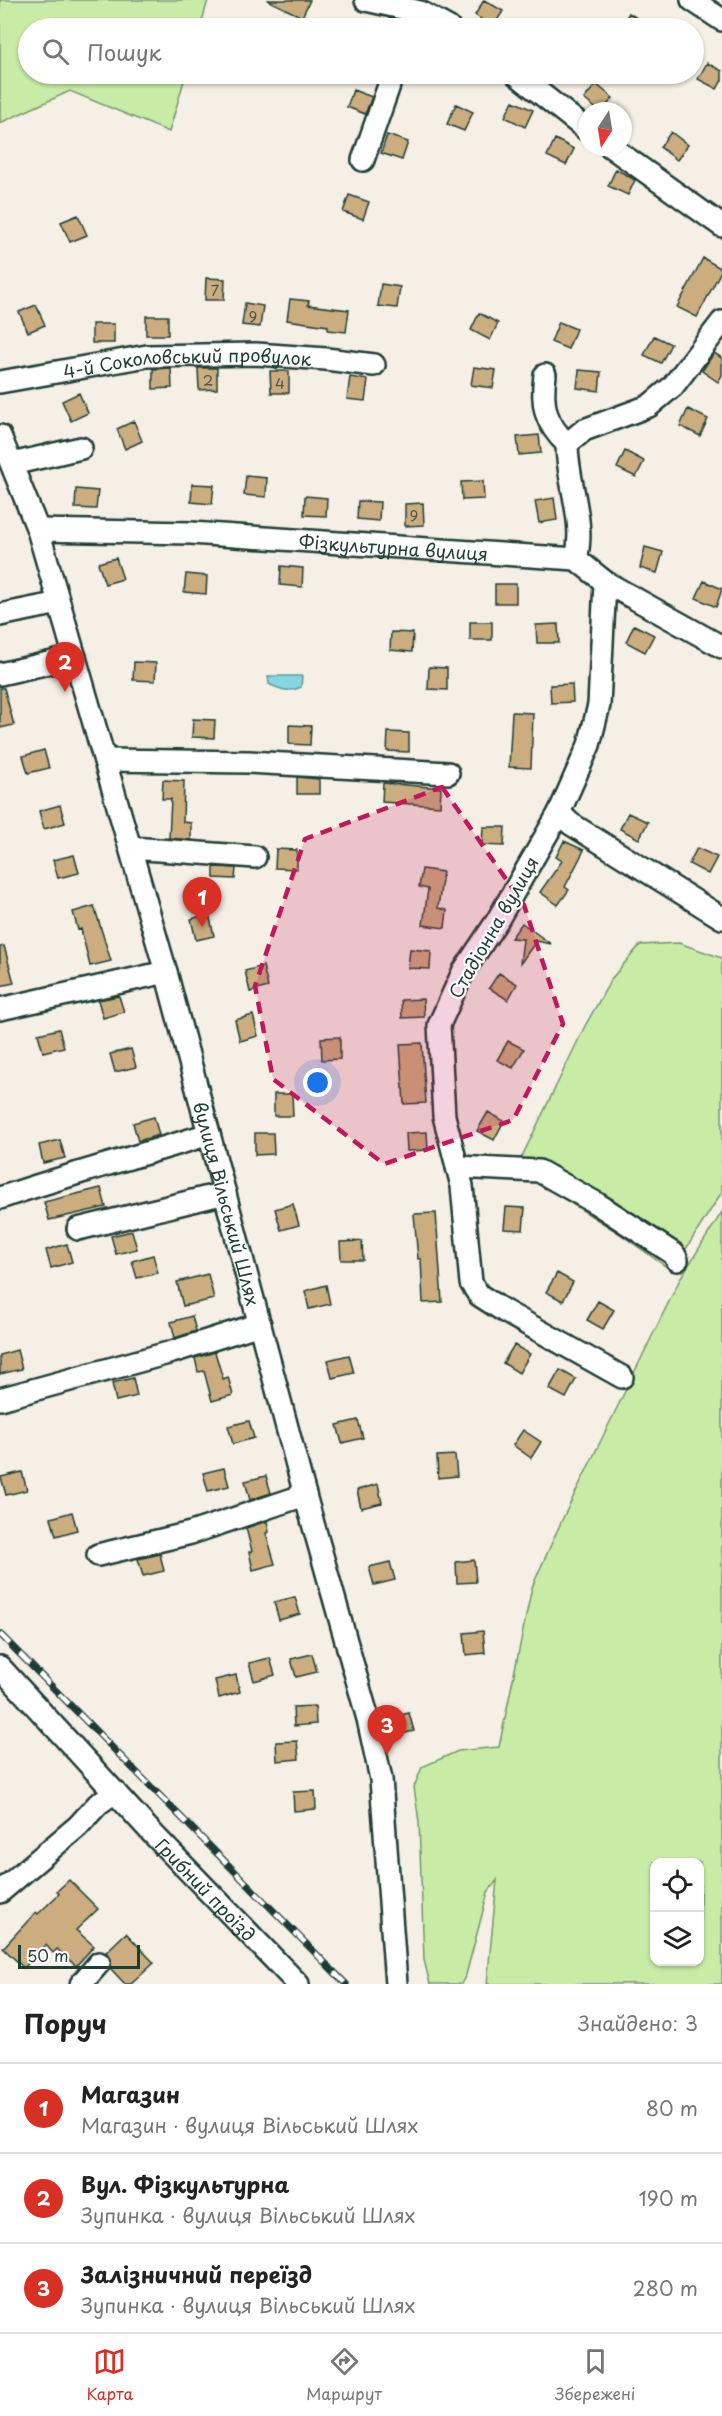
<!DOCTYPE html>
<html lang="uk">
<meta charset="utf-8">
<style>
body{margin:0;font-family:"Playpen Sans",sans-serif;background:#f6f6f6;color:#222}
.controls{position:absolute;right:18px;bottom:18px;display:grid;overflow:hidden;border-radius:12px;box-shadow:0 2px 4px #0004}
.controls button{width:54px;height:54px;display:grid;place-items:center;padding:0;border:0;border-bottom:2px solid #e0e0e0;background:#fff;color:#222;font:30px sans-serif}
.compass{position:absolute;left:578px;top:102px;width:54px;height:54px;border-radius:50%;background:#fff;box-shadow:0 2px 4px #0004;rotate:192deg}
.scale{position:absolute;left:18px;bottom:15px;width:122px;box-sizing:border-box;padding-left:6px;border:3px solid #1f3d34;border-top:0;font-size:16px;line-height:21px;white-space:nowrap;color:#1f3d34;-webkit-text-stroke:4px #fff;paint-order:stroke}
.you{position:absolute;left:318px;top:1083px;width:21px;height:21px;margin:-15px;border:4px solid #fff;border-radius:50%;background:#1a73e8;box-shadow:0 0 0 9px #1a73e833}
.badge{display:grid;place-items:center;width:39px;height:39px;border-radius:50%;background:#d93025;color:#fff;font-size:20px;font-weight:700}
.pin{position:absolute;translate:-50% -50px;filter:drop-shadow(0 2px 3px #0008)}
.pin::after{content:'';position:absolute;top:32px;width:21px;height:18px;background:inherit;clip-path:polygon(0 0,100% 0,50% 100%)}
.list{margin:0;padding:0;list-style:none}
h2{display:flex;justify-content:space-between;align-items:center;height:78px;margin:0;padding:0 24px;font-size:26px}
h2 small{font-size:20px;font-weight:400;color:#767676}
.list li{display:grid;grid-template-columns:39px 1fr auto;gap:18px;align-items:center;box-sizing:border-box;height:90px;padding:0 24px;border-top:2px solid #e0e0e0}
.list b{display:block;font-size:22px;white-space:nowrap}
.list p{margin:0;font-size:20px;white-space:nowrap;color:#767676}
.list em{font-size:20px;font-style:normal;color:#767676}
.icon{flex:none;width:33px;height:33px;fill:none;stroke:currentColor;stroke-width:2;stroke-linecap:round;stroke-linejoin:round}
.map{position:relative;flex:none;width:722px;height:1984px;overflow:hidden}
.search{position:absolute;background:#fff;box-shadow:0 2px 4px #0004;left:18px;right:18px;top:18px;height:66px;display:flex;align-items:center;gap:15px;box-sizing:border-box;padding:0 21px;border-radius:33px;color:#767676;font-size:22px}
.sheet{height:348px;background:#fff}
nav{display:flex;justify-content:space-around;align-items:center;box-sizing:border-box;height:84px;border-top:2px solid #e0e0e0;background:#fff;font-size:16px;color:#767676}
nav a{display:grid;justify-items:center;gap:3px}
nav .on{color:#d93025}
.map>svg:first-child{display:block}
.green{fill:#c8eca6;stroke:#74946d;stroke-width:1.5;fill-rule:evenodd}
.water{fill:#86d6e1;stroke:#5d999c;stroke-width:1.5}
.building{fill:#cbad7f;stroke:#1f3d34;stroke-width:1.5}
.lines{fill:none;stroke-linecap:round;stroke-linejoin:round}
.minor-casing{stroke:#1f3d34;stroke-width:26}
.minor{stroke:#fff;stroke-width:21}
.rail-casing{stroke:#1f3d34;stroke-width:7}
.rail{stroke:#fff;stroke-width:4.5;stroke-dasharray:14;stroke-linecap:butt}
.marked{fill:#c2185b;fill-opacity:0.2;stroke:#c2185b;stroke-width:4.5;stroke-dasharray:12 8;stroke-linejoin:round}
.labels{text-anchor:middle;dominant-baseline:central;stroke-width:4.5;stroke-linejoin:round;paint-order:stroke}
.number-label{font-size:15px;fill:#4a5947}
.street-label{font-size:18px;fill:#1f3d34;stroke:#fff}
</style>
<div class="map">
<svg width="722" height="1984" viewBox="0 0 722 1984">
<rect width="100%" height="100%" fill="#f5efe5"/>
<filter id="ink" filterUnits="userSpaceOnUse"><feTurbulence type="fractalNoise" baseFrequency=".0167" numOctaves="2"/><feDisplacementMap in="SourceGraphic" scale="12" xChannelSelector="R" yChannelSelector="G"/><feConvolveMatrix kernelMatrix="1 2 1 2 8 2 1 2 1" color-interpolation-filters="sRGB"/></filter>
<g filter="url(#ink)">
<path class="green" d="M0 0H208L200 28H28V74H186L169 132 70 91 0 123Z
M679 943 722 958V1192L672 1271 617 1232 516 1169 585 1026 612 978 640 945Z
M722 1212V1984H487L497 1880 488 1892 466 1975 461 1984H430L424 1960 419 1822 414 1787 422 1767 458 1751 499 1747 532 1587 562 1520 681 1277ZM654 1862H700V1962H654Z"/>
<path class="water" d="M268 676H302L301 687C289 693 281 690 269 684Z"/>
<path class="building" d="M267 0H310L302 17Z
M484 0 503 11 493 27 475 15Z
M629 13 652 28H619Z
M707 63 722 71V80L717 89 698 79Z
M596 84 613 98 602 111H599L584 99Z
M353 90 372 97 365 114 347 107Z
M513 101 533 110 525 127 505 117Z
M456 104 473 112 464 131 447 124Z
M671 132 688 145 677 160 660 147Z
M387 135 408 142 402 160 381 153Z
M555 139 574 149 566 165 547 156Z
M616 169 635 180 628 195 608 186Z
M349 195 369 202 363 219 343 212Z
M78 215 87 235 70 242 61 222Z
M703 258 722 269 697 317 677 307Z
M206 278 225 279 224 300H205Z
M381 284 400 287 397 308 378 306Z
M290 299 309 301 308 305 349 310 346 332 328 330V326L287 320Z
M245 303 263 306 260 327 242 325Z
M36 305 45 325 28 332 19 312Z
M479 313 498 323 490 340 471 330Z
M146 316H168V335H146Z
M559 322 576 329 568 349 551 342Z
M92 324H114V343H92Z
M654 336 671 344 661 363 644 355Z
M714 353 722 358V375L718 382 702 371Z
M474 367 496 370 493 388 471 385Z
M171 368 172 388 153 389V369Z
M198 368H217V389L199 390Z
M579 370 601 372 599 391 577 388Z
M270 371H289V393H271Z
M350 377 368 380 365 401 347 399Z
M79 393 88 413 71 421 62 401Z
M688 409 708 419 700 436 680 426Z
M134 421 142 441 125 449 117 429Z
M539 435 541 453 519 455 517 437Z
M625 451 644 461 636 477 617 468Z
M246 476 267 478 266 497 244 495Z
M483 481 484 499 462 500 461 482Z
M192 484 214 485 212 504 191 502Z
M76 489 98 491 96 509 75 508Z
M305 496 327 498 326 516 304 515Z
M554 498 557 520 539 523 535 501Z
M358 501 380 502 379 521 357 519Z
M423 503 424 525 405 526V504Z
M645 547 663 552 657 573 640 568Z
M116 558 123 579 105 584 98 563Z
M281 566 303 568 302 587 280 585Z
M186 574 207 576 206 594 184 592Z
M704 581 722 589 716 607 696 598Z
M495 584H516V603H495Z
M470 622H492V640H470Z
M558 624 559 643H537L536 625Z
M634 625 654 635 645 652 626 642Z
M391 632 413 633 412 652 390 650Z
M134 662 156 663 155 681 133 680Z
M429 667 447 668V690L428 689Z
M572 684 573 702 551 703 550 685Z
M0 688H4L14 725 0 728Z
M512 712 533 713 531 768 509 767Z
M193 719 215 720 214 738 192 737Z
M289 725 311 726 310 745 289 744Z
M388 732 409 733V752L387 751Z
M44 750 49 768 28 773 23 756Z
M297 777 319 779V794H297Z
M163 780 184 781 183 822 191 823V840L169 838 171 799H162Z
M383 783 441 788 440 806 382 802Z
M60 805 65 823 44 829 39 811Z
M628 813 648 822 639 839 620 829Z
M483 827H505L504 846 482 845Z
M564 841 584 850 565 887 569 890 558 905 540 892 562 861 556 857Z
M697 848 717 857 708 874 689 864Z
M276 849 297 850V869L275 868Z
M74 855 79 873 58 878 53 860Z
M214 867 236 868 235 879 214 878Z
M422 869 443 872 438 908 447 910 445 928 423 925 428 889 419 887Z
M94 906 111 961 90 966 81 929 78 930 73 912Z
M209 914 214 936 196 940 191 919Z
M522 923 551 944 536 941 520 964 523 939 511 938Z
M4 946 14 983 0 986V947Z
M410 949 431 951 430 969 408 968Z
M263 966 268 987 250 992 245 971Z
M499 973 517 984 508 1000 489 988Z
M119 996 124 1012 103 1018 98 1000Z
M423 999 424 1017 402 1018 401 1000Z
M253 1015 258 1036 240 1041 235 1020Z
M59 1029 64 1047 43 1052 38 1034Z
M340 1037V1059L322 1060 321 1038Z
M508 1041 524 1049 513 1068 497 1060Z
M422 1043 426 1103 404 1104 400 1044Z
M131 1049 136 1067 115 1072 110 1054Z
M274 1094H292L293 1116H274Z
M488 1112 504 1121 494 1140 477 1131Z
M154 1117 159 1135 138 1141 133 1123Z
M427 1132 428 1150 407 1151 406 1133Z
M255 1133H273L274 1154 255 1155Z
M60 1140 65 1158 43 1163 39 1145Z
M101 1188 106 1207 49 1220 44 1202Z
M293 1204 299 1225 281 1230 275 1209Z
M506 1207 525 1208 523 1230 504 1229Z
M436 1213 442 1302 423 1303 421 1259H418L414 1214Z
M132 1231 137 1249 116 1254 111 1236Z
M362 1241 363 1260H341L340 1242Z
M67 1244 72 1262 51 1268 46 1250Z
M153 1255 158 1273 137 1278 132 1261Z
M557 1273 573 1282 563 1301 546 1292Z
M208 1274 214 1299 183 1306 177 1282Z
M326 1285 330 1304 309 1309 305 1291Z
M598 1301 614 1310 603 1329 587 1320Z
M192 1316 196 1331 175 1338 171 1322Z
M514 1345 530 1354 519 1373 503 1363Z
M17 1350 22 1369 0 1374V1355Z
M215 1352 223 1379 228 1377 233 1395 212 1401 204 1371 198 1372 195 1358Z
M349 1355 354 1373 332 1378 328 1360Z
M560 1370 576 1379 566 1398 549 1389Z
M133 1378 137 1396 116 1401 112 1383Z
M358 1420 363 1438 342 1443 337 1425Z
M249 1421 254 1438 233 1444 228 1426Z
M523 1430 541 1442 531 1458 513 1445Z
M455 1455 457 1476 438 1478 437 1456Z
M224 1468 229 1486 208 1491 203 1473Z
M22 1472 27 1490 6 1495 1 1477Z
M266 1476 271 1493 250 1500 245 1481Z
M378 1484 382 1503 361 1508 357 1490Z
M72 1512 77 1530 56 1536 51 1518Z
M267 1521 269 1532 266 1533 275 1564 253 1570 249 1552 252 1551 246 1528Z
M160 1554 164 1571 143 1576 138 1559Z
M474 1560 476 1582 457 1583 456 1562Z
M390 1562 395 1580 374 1585 369 1567Z
M295 1597 300 1614 279 1620 274 1602Z
M483 1631 485 1653 466 1655 464 1633Z
M312 1654 317 1672 296 1677 291 1659Z
M270 1658 275 1675 254 1681 249 1663Z
M236 1675 240 1692 219 1698 215 1680Z
M315 1706 316 1724 294 1726 293 1707Z
M409 1713 414 1731 393 1736 388 1718Z
M297 1741 299 1759 277 1761 276 1742Z
M315 1791 316 1809 294 1811 293 1792Z
M69 1880 98 1909 76 1930 94 1946 76 1966 57 1949 53 1953 46 1945 24 1968 3 1948 36 1912 38 1914 59 1894 57 1891Z
M126 1933 154 1963 131 1984H125L110 1968 111 1959 106 1952Z"/>
<g class="lines">
<g class="minor-casing">
<g id="minor">
<path d="M366 0 420 12 449 28"/>
<path d="M692 0 722 20"/>
<path d="M408 28 414 11"/>
<path d="M516 74 587 130"/>
<path d="M611 147 722 226"/>
<path d="M363 160 393 74"/>
<path d="M545 375C541 405 545 423 567 444"/>
<path id="s1" d="M0 382 147 356 256 354 326 359 374 365"/>
<path id="s2" d="M0 436 38 530 166 972 305 1495 368 1719 381 1779 396 1984"/>
<path d="M12 464 81 448"/>
<path id="s3" d="M38 530 191 533 576 559 605 582 722 647"/>
<path d="M576 559C586 522 567 482 567 444L584 430 649 406 673 386 722 322"/>
<path d="M605 582 599 705 589 745 559 813 497 921 463 972 439 1025 444 1116 462 1186 471 1283 479 1295 504 1311 622 1377"/>
<path d="M0 615 59 603"/>
<path d="M0 674 75 657"/>
<path d="M105 760 248 762 448 773"/>
<path d="M559 813 571 824 722 918"/>
<path d="M131 848 255 857"/>
<path d="M0 1009 166 972"/>
<path d="M457 1167 539 1171 596 1203 674 1254 677 1260"/>
<path d="M0 1198C69 1174 140 1156 209 1134"/>
<path d="M78 1229 225 1193"/>
<path d="M0 1399 172 1352 260 1324"/>
<path d="M98 1555 191 1533 305 1495"/>
<path id="s4" d="M0 1667 153 1834 298 1984"/>
<path d="M0 1892 78 1826 98 1804 115 1792"/>
<path d="M81 1984 99 1963"/>
</g>
</g>
<use href="#minor" class="minor"/>
<g class="rail-casing">
<path id="rail" d="M0 1634 346 1984"/>
</g>
<use href="#rail" class="rail"/>
</g>
</g>
<path class="marked" d="M442 787 524 905 563 1024 513 1120 384 1164 273 1079 255 986 305 839Z"/>
<g class="labels">
<g class="number-label">
<text x="215" y="289">7</text>
<text x="253" y="315">9</text>
<text x="208" y="379">2</text>
<text x="280" y="382">4</text>
<text x="414" y="514">9</text>
</g>
<g class="street-label">
<text stroke="none"><textPath href="#s1" startOffset="189">4-й Соколовський провулок</textPath></text>
<text stroke="none"><textPath href="#s3" startOffset="356">Фізкультурна вулиця</textPath></text>
<text transform="translate(493 927) rotate(-60)">Стадіонна вулиця</text>
<text stroke="none"><textPath href="#s2" startOffset="801">вулиця Вільський Шлях</textPath></text>
<text stroke="none"><textPath href="#s4" startOffset="303">Грибний проїзд</textPath></text>
</g>
</g>
</svg>
<div class="controls">
<button><svg class="icon" aria-label="locate" viewBox="0 0 24 24"><circle cx="12" cy="12" r="6"/><path d="M12 2v4M12 18v4M2 12h4M18 12h4"/></svg></button>
<button><svg class="icon" aria-label="layers" viewBox="0 0 24 24"><path d="M12 4l9 5-9 5-9-5zM3 14l9 5 9-5"/></svg></button>
</div>
<svg class="compass" viewBox="-18 -18 36 36"><path d="M0-13l5 13h-10z" fill="#e53935"/><path d="M0 13l5-13h-10z" fill="#767676"/></svg>
<div class="scale">50 m</div>
<div class="you"></div>
<div class="pin badge" style="left:202px;top:927px">1</div>
<div class="pin badge" style="left:65px;top:692px">2</div>
<div class="pin badge" style="left:387px;top:1755px">3</div>
<div class="search"><svg class="icon" aria-label="search" viewBox="0 0 24 24"><circle cx="10" cy="10" r="6"/><path d="M15 15l6 6"/></svg>Пошук</div>
</div>
<section class="sheet">
<h2>Поруч<small>Знайдено: 3</small></h2>
<ul class="list">
<li><span class="badge">1</span><div><b>Магазин</b><p>Магазин · вулиця Вільський Шлях</p></div><em>80 m</em></li>
<li><span class="badge">2</span><div><b>Вул. Фізкультурна</b><p>Зупинка · вулиця Вільський Шлях</p></div><em>190 m</em></li>
<li><span class="badge">3</span><div><b>Залізничний переїзд</b><p>Зупинка · вулиця Вільський Шлях</p></div><em>280 m</em></li>
</ul>
</section>
<nav>
<a class="on"><svg class="icon" aria-label="map" viewBox="0 0 24 24"><path d="M3 6l6-2 6 2 6-2v14l-6 2-6-2-6 2zM9 4v14M15 6v14"/></svg>Карта</a>
<a><svg class="icon" aria-label="directions" viewBox="0 0 24 24"><path d="M12 3l9 9-9 9-9-9zM9 14v-3h6M13 9l2 2-2 2"/></svg>Маршрут</a>
<a><svg class="icon" aria-label="saved" viewBox="0 0 24 24"><path d="M7 4h10v16l-5-4-5 4z"/></svg>Збережені</a>
</nav>
